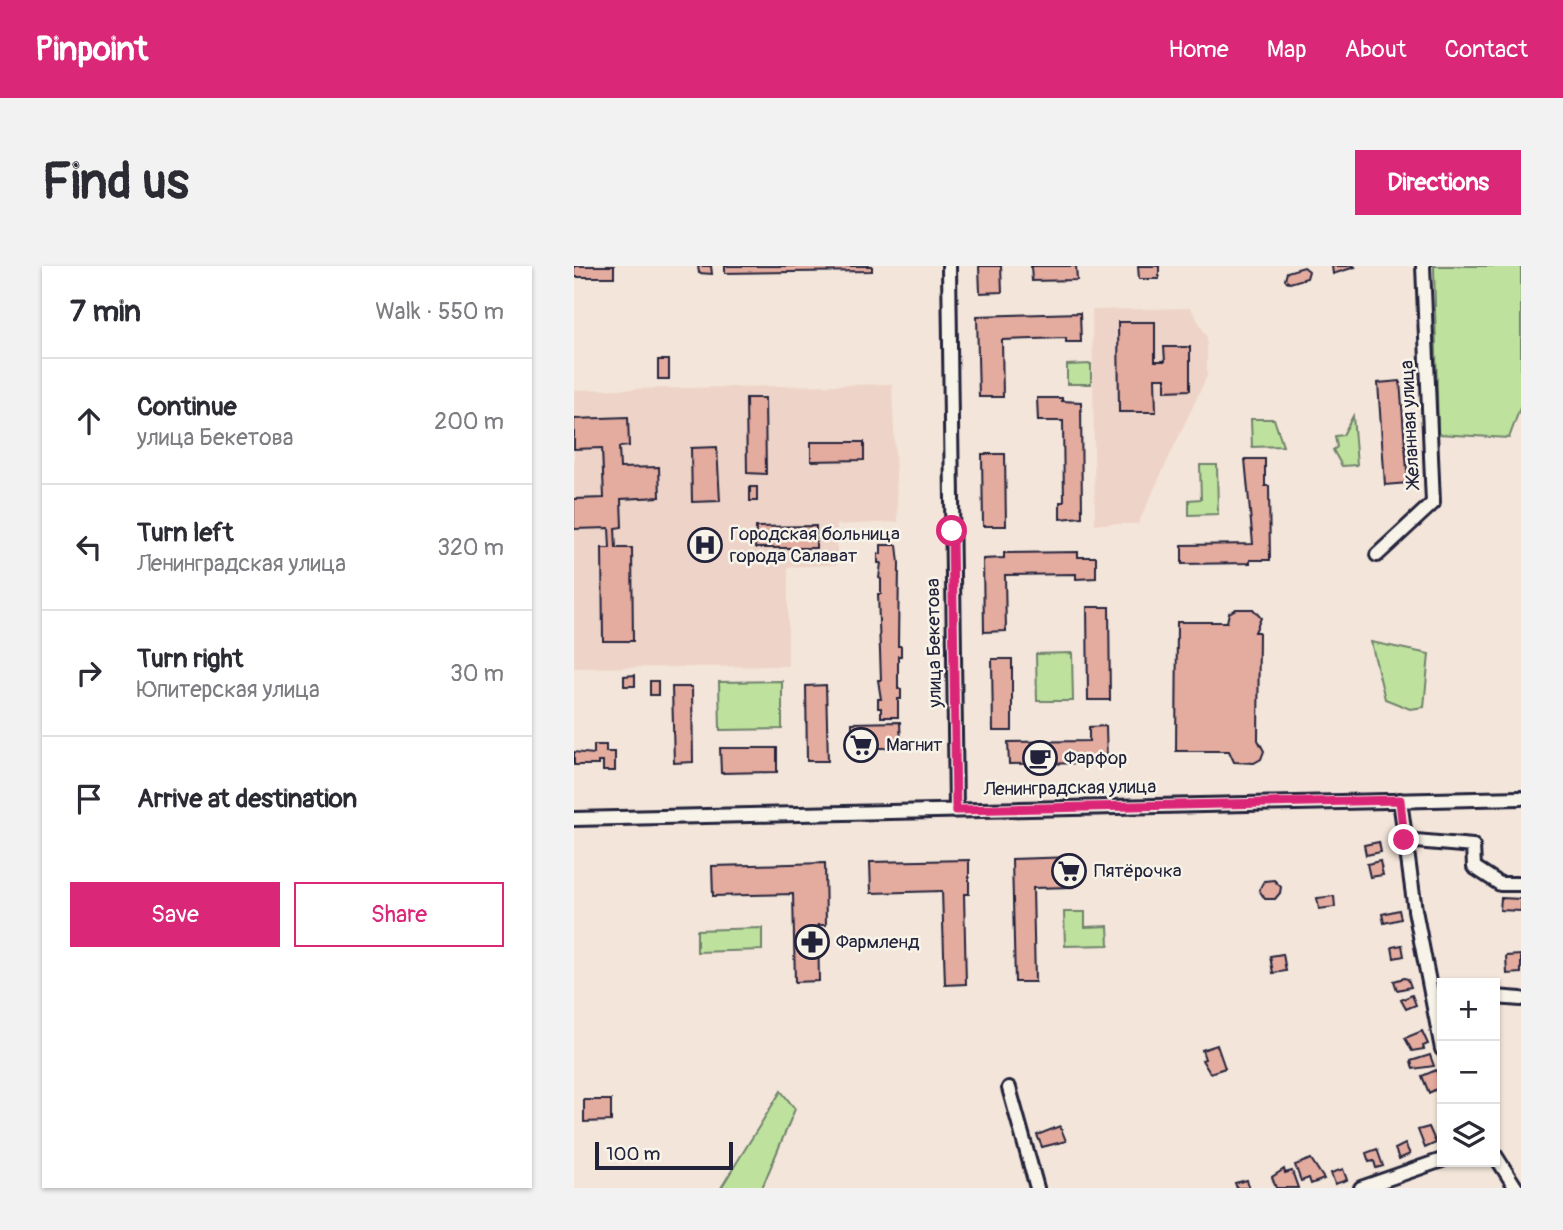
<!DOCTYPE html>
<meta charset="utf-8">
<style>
body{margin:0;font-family:Pangolin,sans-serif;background:#f2f2f3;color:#2b2b33}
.controls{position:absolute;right:21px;bottom:21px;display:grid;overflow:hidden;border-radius:0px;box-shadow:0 2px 5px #0004}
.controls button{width:63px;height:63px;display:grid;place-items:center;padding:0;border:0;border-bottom:2px solid #e1e1e2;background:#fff;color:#2b2b33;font:35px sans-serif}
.scale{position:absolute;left:21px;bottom:18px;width:138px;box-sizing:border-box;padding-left:7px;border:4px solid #22223b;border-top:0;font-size:19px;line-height:24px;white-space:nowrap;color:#22223b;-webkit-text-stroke:5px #f7f3e8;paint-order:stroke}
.stop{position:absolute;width:21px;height:21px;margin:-16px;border:5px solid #db2777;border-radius:50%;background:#fff}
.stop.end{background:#db2777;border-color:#fff;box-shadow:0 2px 7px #0008}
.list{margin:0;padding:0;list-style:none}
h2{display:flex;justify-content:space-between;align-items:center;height:91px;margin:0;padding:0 28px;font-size:30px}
h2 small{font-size:23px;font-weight:400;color:#7c7c81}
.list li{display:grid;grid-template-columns:46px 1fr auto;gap:21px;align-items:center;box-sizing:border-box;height:126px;padding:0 28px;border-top:2px solid #e1e1e2}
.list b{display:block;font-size:26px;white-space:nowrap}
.list p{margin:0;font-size:23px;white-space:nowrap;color:#7c7c81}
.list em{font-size:23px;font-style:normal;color:#7c7c81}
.actions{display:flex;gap:14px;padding:21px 28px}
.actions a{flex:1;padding:16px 0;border:2px solid #db2777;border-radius:0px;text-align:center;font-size:24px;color:#db2777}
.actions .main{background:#db2777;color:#fff}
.icon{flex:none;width:38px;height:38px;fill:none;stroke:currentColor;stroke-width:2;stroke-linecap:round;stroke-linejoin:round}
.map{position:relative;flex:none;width:947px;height:922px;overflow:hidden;border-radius:0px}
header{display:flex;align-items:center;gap:42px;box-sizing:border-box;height:98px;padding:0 35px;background:#db2777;color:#fff}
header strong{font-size:33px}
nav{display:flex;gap:38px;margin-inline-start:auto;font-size:24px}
.intro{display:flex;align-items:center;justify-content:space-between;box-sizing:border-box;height:168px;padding:0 42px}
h1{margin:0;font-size:49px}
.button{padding:18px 32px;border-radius:0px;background:#db2777;color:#fff;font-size:24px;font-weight:700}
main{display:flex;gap:42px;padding:0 42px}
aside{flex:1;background:#fff;border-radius:0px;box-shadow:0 2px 5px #0004}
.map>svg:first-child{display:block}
.built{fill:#eed4c8}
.green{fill:#bee29d;stroke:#70826c;stroke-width:2}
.building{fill:#e4ab9f;stroke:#22223b;stroke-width:2}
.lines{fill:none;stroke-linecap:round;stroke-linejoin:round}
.minor-casing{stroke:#22223b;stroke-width:18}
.minor{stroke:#f7f3e8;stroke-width:12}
.route{stroke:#db2777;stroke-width:9}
.labels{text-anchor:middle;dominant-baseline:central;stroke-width:5;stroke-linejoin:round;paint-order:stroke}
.street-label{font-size:19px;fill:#22223b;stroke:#f7f3e8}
.poi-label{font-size:19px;fill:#22223b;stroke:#f7f3e8;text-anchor:start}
</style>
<header>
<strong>Pinpoint</strong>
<nav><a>Home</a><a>Map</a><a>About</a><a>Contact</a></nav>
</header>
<div class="intro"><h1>Find us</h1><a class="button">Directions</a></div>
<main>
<aside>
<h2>7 min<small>Walk · 550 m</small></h2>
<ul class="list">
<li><svg class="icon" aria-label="ahead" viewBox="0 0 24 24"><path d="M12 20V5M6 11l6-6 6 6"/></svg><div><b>Continue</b><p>улица Бекетова</p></div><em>200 m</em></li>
<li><svg class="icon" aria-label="left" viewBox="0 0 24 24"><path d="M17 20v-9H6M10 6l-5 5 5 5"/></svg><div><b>Turn left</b><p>Ленинградская улица</p></div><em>320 m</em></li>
<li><svg class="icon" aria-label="right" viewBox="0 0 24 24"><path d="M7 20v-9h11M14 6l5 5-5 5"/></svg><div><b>Turn right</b><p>Юпитерская улица</p></div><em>30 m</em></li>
<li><svg class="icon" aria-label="arrive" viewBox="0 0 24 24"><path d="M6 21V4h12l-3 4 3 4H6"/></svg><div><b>Arrive at destination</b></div></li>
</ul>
<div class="actions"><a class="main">Save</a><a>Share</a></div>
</aside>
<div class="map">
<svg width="947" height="922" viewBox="0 0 947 922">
<rect width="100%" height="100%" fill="#f3e5d9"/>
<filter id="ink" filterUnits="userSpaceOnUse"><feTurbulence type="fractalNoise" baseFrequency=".0143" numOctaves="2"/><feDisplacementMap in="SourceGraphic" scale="14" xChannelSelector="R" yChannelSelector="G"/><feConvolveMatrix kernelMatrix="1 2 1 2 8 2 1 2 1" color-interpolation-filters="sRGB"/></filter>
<g filter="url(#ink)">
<path class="built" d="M617 42 633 71V110L564 258H521L518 44Z
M318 118 324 256 263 259V299L214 301V400L0 402V124Z"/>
<path class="green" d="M860 0H947V139L935 172 864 168Z
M517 98V118H493V99Z
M779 150 783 199 768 200 759 184 763 181 761 170 769 169Z
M677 153H700L709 180 678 181Z
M626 199H643L644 248 615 249V234L627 233Z
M797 376 855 388 850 441 836 443 811 433Z
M498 387 499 435H463L462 388Z
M208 415V463L146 464 145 416Z
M490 646H511V661L534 660 535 679 491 680Z
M188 662V684L123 686V664Z
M207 825 221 843 188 922H147Z"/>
<path class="building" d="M0 0H40V11H0Z
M124 0H137L138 8 125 7Z
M151 0H298V5L151 7Z
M405 0H427L428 26 406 27Z
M457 0H502L503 14 458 15Z
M564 0H585V13H565Z
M758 0H780L781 1 759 8Z
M730 1 735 5 733 12 716 17 711 14 713 6Z
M506 47 507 76H492V72L428 74 429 131H405L403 50Z
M544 56H581V95H591L590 81H616V124L591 125V112H581L582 146H545Z
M84 94H95V113H84Z
M826 115 834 217 811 219 804 117Z
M172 132H191L192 208 173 207Z
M463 132H488V135L507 136 508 251 486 253V236H490L489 155H464Z
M54 151 55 180 45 181 46 202 85 201 86 231 47 233 48 261 41 262 42 282H58L59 375H29L28 282H36L35 262 0 263V233L30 232 28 182 0 183V153Z
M237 176H290V194L237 195Z
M143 181 146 235 118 236 117 182Z
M408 188H431L432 260H409Z
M671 193H691V220H695L696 294H676V297L608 298V279L679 278Z
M176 221H183V235H176Z
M242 260V282H181L182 261Z
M307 279H323L325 297 324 380H327V390H324V423H327V433H324V451H307V442H304V433H307L304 414H307L304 328H307V313L305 312 307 297H304V288H307Z
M504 286V291H522V312L502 313V308L431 309 432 365 410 366 409 293 430 292V287Z
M513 341H535L536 434H514Z
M662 343H679L687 352 681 366H685L684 474 690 485 687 493 680 497 660 496 655 485H602L603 356H653L655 347Z
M418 393H438V465H419Z
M61 409V420H50V410Z
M76 415H84V429H76Z
M252 419 254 495H233L232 420Z
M98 421H118L119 496 100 497Z
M326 456 327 482H278V457Z
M532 460 533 497 435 498 434 476 515 475V461Z
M20 479H32V486H41V505H29V496H24V499H0V486L20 488Z
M146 482H203V506L147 507Z
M805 576 807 586 792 589 790 579Z
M499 591V621L459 622 461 716H441L438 593Z
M395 594V628H390L392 718 371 719 368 625 297 627 296 596Z
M806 595 809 609 796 611 793 598Z
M251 597 252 659H244L245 715 221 716 219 628 139 630 138 600Z
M700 614 707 621 706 627 701 633H691L685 624 690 615Z
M760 630 761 641 745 643 743 632Z
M927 632 947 633V645L926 644Z
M825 644 827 653 810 657 808 648Z
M828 679 830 690 820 692 818 681Z
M709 688 712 705 699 707 696 690Z
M947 689V707L933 708 932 690Z
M830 712 834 713 837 721 823 724 820 715Z
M838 729 842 739 832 743 827 734Z
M848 765 854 778 849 780 850 783 838 785 831 772Z
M643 779 651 802 636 807 628 794 631 793 628 784Z
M856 789 860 800 839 803 837 795Z
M862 804 868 820 855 827 848 810Z
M10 834H37V855L10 856Z
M486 860 492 875 468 881 463 869Z
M855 861 862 877 851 882 844 864Z
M831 878 836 888 825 893 821 883Z
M803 883 809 900 802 902 800 895 795 896 792 887Z
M737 893 750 913 737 918 735 912 727 915 721 899Z
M710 903 711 907 718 905 724 922H702L698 911Z
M769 903 773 914 761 918 757 907Z
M673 914 675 922H663L661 917Z"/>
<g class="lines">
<g class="minor-casing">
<path id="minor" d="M375 0 382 544
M803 289 859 237 849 0
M826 534 841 644 868 783
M0 553 947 532
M830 574 899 580 900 601 926 618H947
M921 731 947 733
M435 822 463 922
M921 889 942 922
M787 922 868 894"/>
</g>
<use href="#minor" class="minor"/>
</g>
</g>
<g class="lines" filter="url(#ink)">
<path class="route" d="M378 265 382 544 826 534 830 574"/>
</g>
<defs>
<g id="hospital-ring" transform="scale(1.75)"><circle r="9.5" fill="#f7f3e8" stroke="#22223b" stroke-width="1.5"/><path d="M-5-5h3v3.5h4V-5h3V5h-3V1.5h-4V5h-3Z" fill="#22223b"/></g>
<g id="supermarket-ring" transform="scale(1.75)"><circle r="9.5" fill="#f7f3e8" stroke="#22223b" stroke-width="1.5"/><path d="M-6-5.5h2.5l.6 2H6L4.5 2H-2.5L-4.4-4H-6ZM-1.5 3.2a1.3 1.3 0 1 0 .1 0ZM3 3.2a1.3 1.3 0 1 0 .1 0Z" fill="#22223b"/></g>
<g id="cafe-ring" transform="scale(1.75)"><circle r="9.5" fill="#f7f3e8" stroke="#22223b" stroke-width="1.5"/><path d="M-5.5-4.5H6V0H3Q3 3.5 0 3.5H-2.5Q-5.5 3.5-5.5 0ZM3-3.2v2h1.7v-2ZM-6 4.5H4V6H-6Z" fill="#22223b"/></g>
<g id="pharmacy-ring" transform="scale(1.75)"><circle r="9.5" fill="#f7f3e8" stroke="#22223b" stroke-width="1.5"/><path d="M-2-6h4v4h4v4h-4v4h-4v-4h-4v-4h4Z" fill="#22223b"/></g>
</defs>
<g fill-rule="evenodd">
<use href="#hospital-ring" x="131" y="279"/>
<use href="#supermarket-ring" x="287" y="479"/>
<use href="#cafe-ring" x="466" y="492"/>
<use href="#supermarket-ring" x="495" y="605"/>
<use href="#pharmacy-ring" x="238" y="676"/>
</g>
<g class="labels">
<g class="street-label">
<text transform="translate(836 158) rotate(-93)">Желанная улица</text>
<text transform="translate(360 377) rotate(-91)">улица Бекетова</text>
<text transform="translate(496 522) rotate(-1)">Ленинградская улица</text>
</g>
<g class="poi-label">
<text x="156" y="268">Городская больница<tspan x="156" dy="22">города Салават</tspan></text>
<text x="312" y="479">Магнит</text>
<text x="490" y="492">Фарфор</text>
<text x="520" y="605">Пятёрочка</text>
<text x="262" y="676">Фармленд</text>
</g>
</g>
</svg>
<div class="controls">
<button>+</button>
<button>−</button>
<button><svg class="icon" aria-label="layers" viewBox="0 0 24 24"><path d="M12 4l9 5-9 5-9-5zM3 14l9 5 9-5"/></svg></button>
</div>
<div class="scale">100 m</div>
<div class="stop" style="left:378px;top:265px"></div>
<div class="stop end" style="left:830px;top:574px"></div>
</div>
</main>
